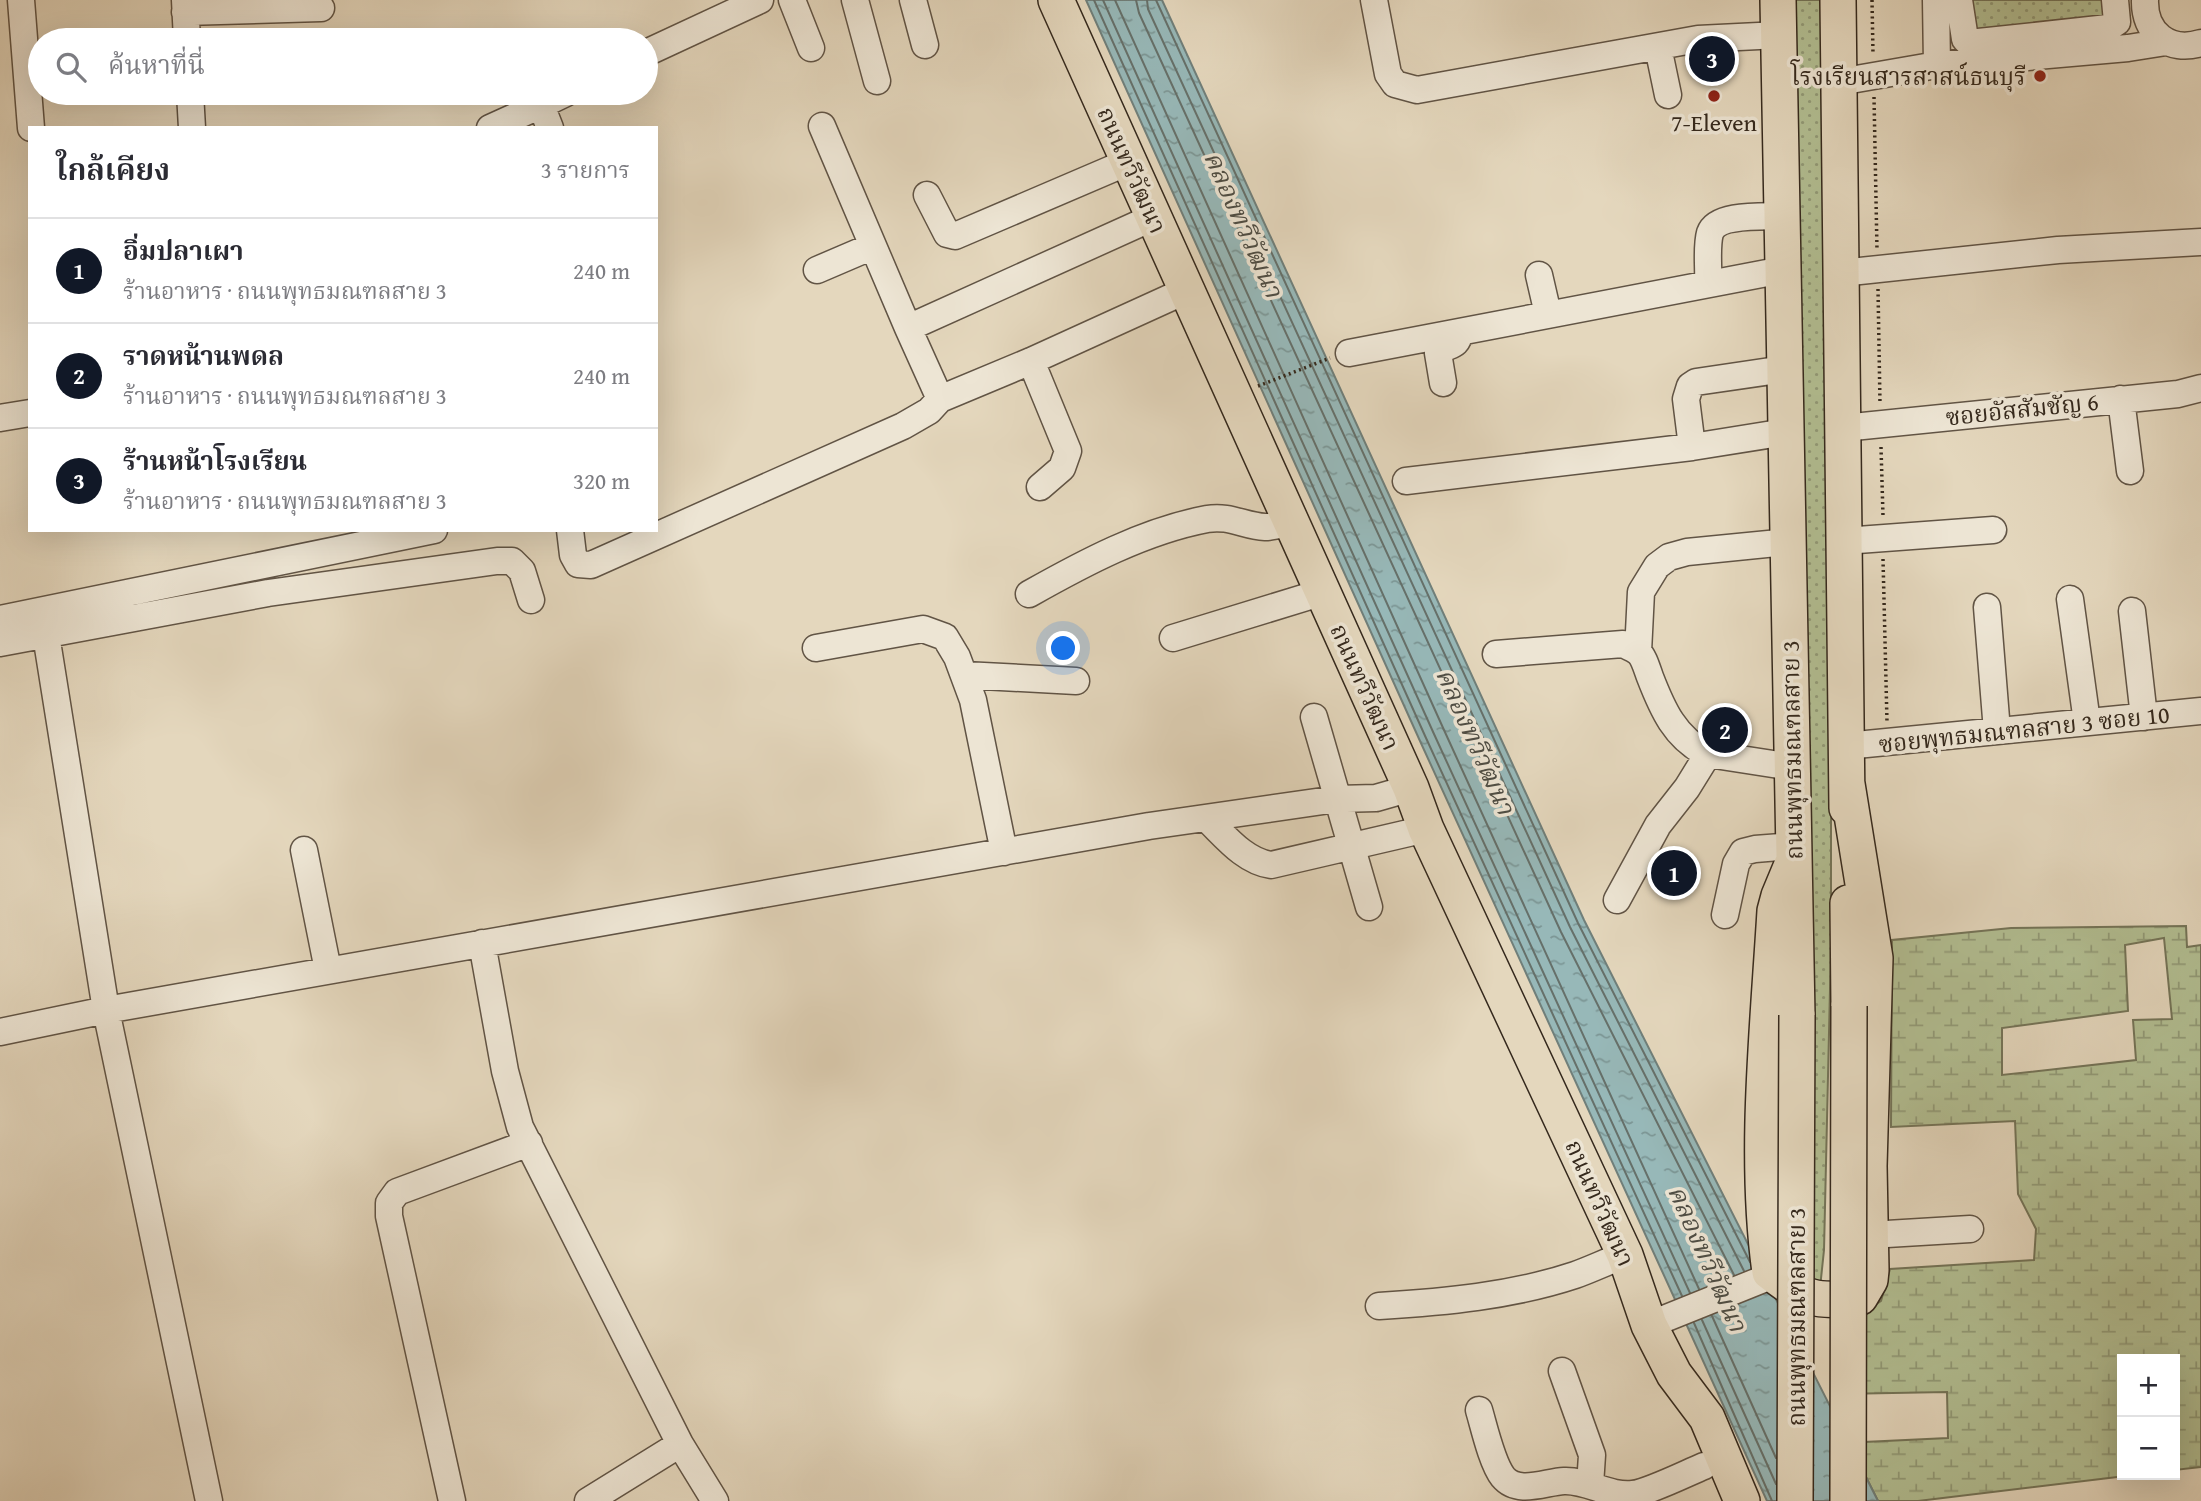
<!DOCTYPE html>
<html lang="th">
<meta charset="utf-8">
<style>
body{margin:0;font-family:"Gentium Book Plus","Noto Serif Thai",serif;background:#f7f7f7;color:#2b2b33}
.controls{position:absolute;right:21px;bottom:21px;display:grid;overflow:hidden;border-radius:0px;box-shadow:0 7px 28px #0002}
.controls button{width:63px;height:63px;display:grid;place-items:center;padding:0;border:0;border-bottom:2px solid #e1e1e2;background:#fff;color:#2b2b33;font:35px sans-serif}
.you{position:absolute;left:1064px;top:649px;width:24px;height:24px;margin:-18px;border:5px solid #fff;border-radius:50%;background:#1a73e8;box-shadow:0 0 0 10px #1a73e833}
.badge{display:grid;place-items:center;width:46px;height:46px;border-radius:50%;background:#111827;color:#fff;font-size:23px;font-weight:700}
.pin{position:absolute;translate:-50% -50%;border:4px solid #fff;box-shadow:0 2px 7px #0006}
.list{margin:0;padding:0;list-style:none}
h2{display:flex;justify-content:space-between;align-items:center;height:91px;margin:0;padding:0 28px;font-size:30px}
h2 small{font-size:23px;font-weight:400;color:#7c7c81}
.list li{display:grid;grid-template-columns:46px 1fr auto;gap:21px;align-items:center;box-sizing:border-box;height:105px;padding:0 28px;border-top:2px solid #e1e1e2}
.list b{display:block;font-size:26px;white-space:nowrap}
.list p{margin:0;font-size:23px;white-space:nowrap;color:#7c7c81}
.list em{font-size:23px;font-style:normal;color:#7c7c81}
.icon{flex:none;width:38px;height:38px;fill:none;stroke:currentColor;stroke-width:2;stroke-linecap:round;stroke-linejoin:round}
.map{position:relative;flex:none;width:2201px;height:1501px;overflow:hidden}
.search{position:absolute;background:#fff;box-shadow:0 7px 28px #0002;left:28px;top:28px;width:630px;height:77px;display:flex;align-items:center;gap:18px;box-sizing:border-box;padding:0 24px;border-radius:38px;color:#7c7c81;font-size:26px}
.panel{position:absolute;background:#fff;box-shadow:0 7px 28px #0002;left:28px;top:126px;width:630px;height:406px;border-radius:0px}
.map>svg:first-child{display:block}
.green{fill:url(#green-dots);stroke:#747458;stroke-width:2}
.wetland{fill:url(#wetland-marsh);stroke:#747458;stroke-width:2;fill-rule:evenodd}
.water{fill:url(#water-ripples);stroke:#707f7a;stroke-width:2}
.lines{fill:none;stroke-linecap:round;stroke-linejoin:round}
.shore{stroke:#66706a;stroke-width:2}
.minor-casing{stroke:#615445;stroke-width:29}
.major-casing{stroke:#35291d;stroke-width:38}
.path{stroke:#35291d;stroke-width:3.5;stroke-dasharray:2 3.5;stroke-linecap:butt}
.minor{stroke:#ede5d4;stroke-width:26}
.major{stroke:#e4d7bd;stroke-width:35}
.major-bridge-casing{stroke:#35291d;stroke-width:38;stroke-linecap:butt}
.major-bridge{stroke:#e4d7bd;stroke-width:35}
.poi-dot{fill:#8f2418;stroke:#ede5d4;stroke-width:2.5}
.labels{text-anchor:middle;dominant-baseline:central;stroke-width:7;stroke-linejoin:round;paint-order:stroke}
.poi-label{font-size:24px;fill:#35291d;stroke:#ede5d4;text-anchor:end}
.street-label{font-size:24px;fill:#35291d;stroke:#ede5d4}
.water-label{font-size:26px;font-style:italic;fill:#4e4d44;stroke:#ede5d4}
</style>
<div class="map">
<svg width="2201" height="1501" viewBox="0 0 2201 1501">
<defs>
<pattern id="green-dots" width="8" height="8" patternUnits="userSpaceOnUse" patternTransform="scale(1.75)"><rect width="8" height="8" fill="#b2be92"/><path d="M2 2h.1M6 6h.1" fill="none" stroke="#929a77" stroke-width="1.8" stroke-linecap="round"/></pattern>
<pattern id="wetland-marsh" width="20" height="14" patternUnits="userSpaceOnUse" patternTransform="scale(1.75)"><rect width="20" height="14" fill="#b2be92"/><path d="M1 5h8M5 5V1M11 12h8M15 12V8" fill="none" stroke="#929a77"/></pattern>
<pattern id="water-ripples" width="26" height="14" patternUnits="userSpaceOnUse" patternTransform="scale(1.75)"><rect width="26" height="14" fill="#97b8b8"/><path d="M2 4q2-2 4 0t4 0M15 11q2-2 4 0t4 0" fill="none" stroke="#7c9695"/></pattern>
</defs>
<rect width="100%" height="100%" fill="#e4d7bd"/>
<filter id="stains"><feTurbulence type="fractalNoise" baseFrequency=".00286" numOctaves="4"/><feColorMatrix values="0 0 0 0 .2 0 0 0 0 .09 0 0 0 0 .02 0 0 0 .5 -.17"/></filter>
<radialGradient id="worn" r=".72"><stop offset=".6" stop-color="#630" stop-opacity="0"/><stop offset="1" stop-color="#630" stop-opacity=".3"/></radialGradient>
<path class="green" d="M1795 0H1825L1831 551V946L1824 1250 1820 1288H1812Z
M1968 0H2107L2110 21 1972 34Z"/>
<path class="wetland" d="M2186 926 2187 947 2201 945V1467L2175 1470V1359H2122V1475H2134L1918 1501H1878L1857 1459 1864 1442 1948 1438 1947 1392 1839 1394 1840 1329 1881 1301 1890 1269 2034 1260 2036 1229 2018 1194 2015 1121 1891 1127 1892 940 2011 928ZM2164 938 2172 1019 2133 1020 2136 1060 2002 1075V1028L2128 1011 2125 945Z"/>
<path class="water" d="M1086 0H1162L1584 920 1878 1501H1767L1420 741Z"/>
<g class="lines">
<path class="shore" d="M1094 0 1426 738 1682 1296
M1103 0 1434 734 1690 1293
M1115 0 1444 730 1699 1289
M1136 0 1139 13 1561 932 1734 1275
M1147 0 1148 9 1570 927 1744 1271
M1156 0 1578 923 1750 1262
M1712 1316 1776 1458
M1702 1320 1776 1484
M1694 1323 1772 1501"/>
<g class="minor-casing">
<path id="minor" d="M21 0 31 128
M185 0 187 40
M792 0 811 48
M855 0 877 81
M913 0 925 45
M1374 0 1388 74 1395 84 1417 90 1698 39 1779 35
M1959 0 1965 39 1969 43 2108 28 2117 22 2115 0
M2145 0C2144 33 2169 53 2201 43
M185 12 321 8
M1658 47 1668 95
M646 53 760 0
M1937 65 2128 48 2166 42
M1839 82 1937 65 1936 0
M190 93 192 128
M541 105 566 93
M822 126 908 328 1154 217
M490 128 541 105 550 128
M927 195 947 234 955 236 1128 162
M817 270 873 246
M1841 273 2058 250 2201 242
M1539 275 1548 314
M1708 283C1709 268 1706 247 1710 233 1717 213 1764 217 1782 216
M908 328 940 399 1031 361 1187 290
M1349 353 1783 270
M1031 361 1068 451 1062 468 1040 487
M1443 383 1438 353C1446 343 1458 349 1459 333
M2121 399 2130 471
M0 418 30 413
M1843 428 2178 394 2201 388
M1692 447 1686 399 1690 386 1696 382 1785 369
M1406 481 1692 447 1786 432
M570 530 573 555 578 564 591 565 903 426 929 411 940 399
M1844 541 1993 530
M1029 594C1084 563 1144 531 1207 519 1230 515 1244 526 1265 527 1273 527 1283 524 1291 522
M2070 599 2087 722
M1987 607 1997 731
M2132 611 2144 717
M0 619 434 530
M46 635 106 1010 209 1501
M1173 638 1323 592
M0 643 268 593 497 561H512L522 571 531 600
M816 648 923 629 945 637 957 657 973 700 1004 852
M1638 652 1641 592 1657 566 1669 557 1687 552 1788 542
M1496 654 1623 644C1627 646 1634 649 1638 652 1644 657 1647 669 1650 677 1662 708 1675 739 1708 754L1792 767
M964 675 1076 681
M1314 717 1369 907
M1846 746 2201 711
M1206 818C1225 836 1244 861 1271 865L1426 829
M304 850 328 970
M1617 900 1658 825 1687 788 1708 754
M1725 915 1736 864 1743 852 1755 849 1794 846
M482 943 505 1071 520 1127 680 1444 715 1501
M0 1032 106 1010 1149 826 1337 799 1376 798 1411 788
M1870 1235 1970 1229
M1379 1306C1444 1302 1512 1296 1575 1275 1592 1269 1608 1261 1625 1255
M1649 1325 1761 1280 1770 1272
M1562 1371 1592 1455 1590 1485
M1479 1410C1484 1427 1492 1463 1503 1477 1518 1495 1545 1482 1564 1481 1588 1480 1609 1497 1633 1494 1649 1492 1687 1473 1704 1466
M452 1501 389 1216V1203L397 1192 529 1143
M588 1501 680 1444"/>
</g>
<g class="major-casing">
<path id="major" d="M1056 0 1411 788 1426 829 1625 1255 1649 1325 1674 1374 1707 1418 1742 1501
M1778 0 1797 1015
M1838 0 1847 808
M1794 860 1779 896 1775 911C1768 1028 1754 1156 1770 1272 1805 1299 1815 1303 1860 1297L1870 1280 1871 1270 1869 1166 1875 958 1847 784
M1848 903 1849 1006"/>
</g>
<path class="path" d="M1872 0 1873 54
M1874 97 1877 250
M1878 289 1880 404
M1258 386 1330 358
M1881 447 1883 516
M1883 559 1887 722"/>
<use href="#minor" class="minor"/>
<use href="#major" class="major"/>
<g class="major-bridge-casing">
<path id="major-bridge" d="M1795 1501 1797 1015
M1848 1501 1849 1006"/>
</g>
<use href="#major-bridge" class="major-bridge"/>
</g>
<g class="poi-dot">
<circle cx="2040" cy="76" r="7"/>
<circle cx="1714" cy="96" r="7"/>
</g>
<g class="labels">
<g class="poi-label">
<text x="2026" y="76">โรงเรียนสารสาสน์ธนบุรี</text>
<text x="1714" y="122" text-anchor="middle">7-Eleven</text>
</g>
<g class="street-label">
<text transform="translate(1132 170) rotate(66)">ถนนทวีวัฒนา</text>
<text transform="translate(2022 409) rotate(-6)">ซอยอัสสัมชัญ 6</text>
<text transform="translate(1365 687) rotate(66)">ถนนทวีวัฒนา</text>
<text transform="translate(2024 729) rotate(-6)">ซอยพุทธมณฑลสาย 3 ซอย 10</text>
<text transform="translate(1792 750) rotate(-91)">ถนนพุทธมณฑลสาย 3</text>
<text transform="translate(1600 1203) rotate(66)">ถนนทวีวัฒนา</text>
<text transform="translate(1796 1317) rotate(-90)">ถนนพุทธมณฑลสาย 3</text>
</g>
<g class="water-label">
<text transform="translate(1244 224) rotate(66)">คลองทวีวัฒนา</text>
<text transform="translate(1476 741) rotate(66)">คลองทวีวัฒนา</text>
<text transform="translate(1708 1258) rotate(66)">คลองทวีวัฒนา</text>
</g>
</g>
<rect width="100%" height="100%" filter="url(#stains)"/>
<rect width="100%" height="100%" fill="url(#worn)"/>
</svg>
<div class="controls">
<button>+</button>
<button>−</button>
</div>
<div class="you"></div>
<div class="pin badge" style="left:1674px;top:873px">1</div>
<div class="pin badge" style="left:1725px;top:730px">2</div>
<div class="pin badge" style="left:1712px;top:59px">3</div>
<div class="search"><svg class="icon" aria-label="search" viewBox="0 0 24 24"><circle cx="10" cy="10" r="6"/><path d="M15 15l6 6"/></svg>ค้นหาที่นี่</div>
<section class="panel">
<h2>ใกล้เคียง<small>3 รายการ</small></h2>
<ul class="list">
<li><span class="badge">1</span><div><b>อิ่มปลาเผา</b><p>ร้านอาหาร · ถนนพุทธมณฑลสาย 3</p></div><em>240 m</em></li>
<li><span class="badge">2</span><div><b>ราดหน้านพดล</b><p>ร้านอาหาร · ถนนพุทธมณฑลสาย 3</p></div><em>240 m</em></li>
<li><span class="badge">3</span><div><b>ร้านหน้าโรงเรียน</b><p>ร้านอาหาร · ถนนพุทธมณฑลสาย 3</p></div><em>320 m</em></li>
</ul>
</section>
</div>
